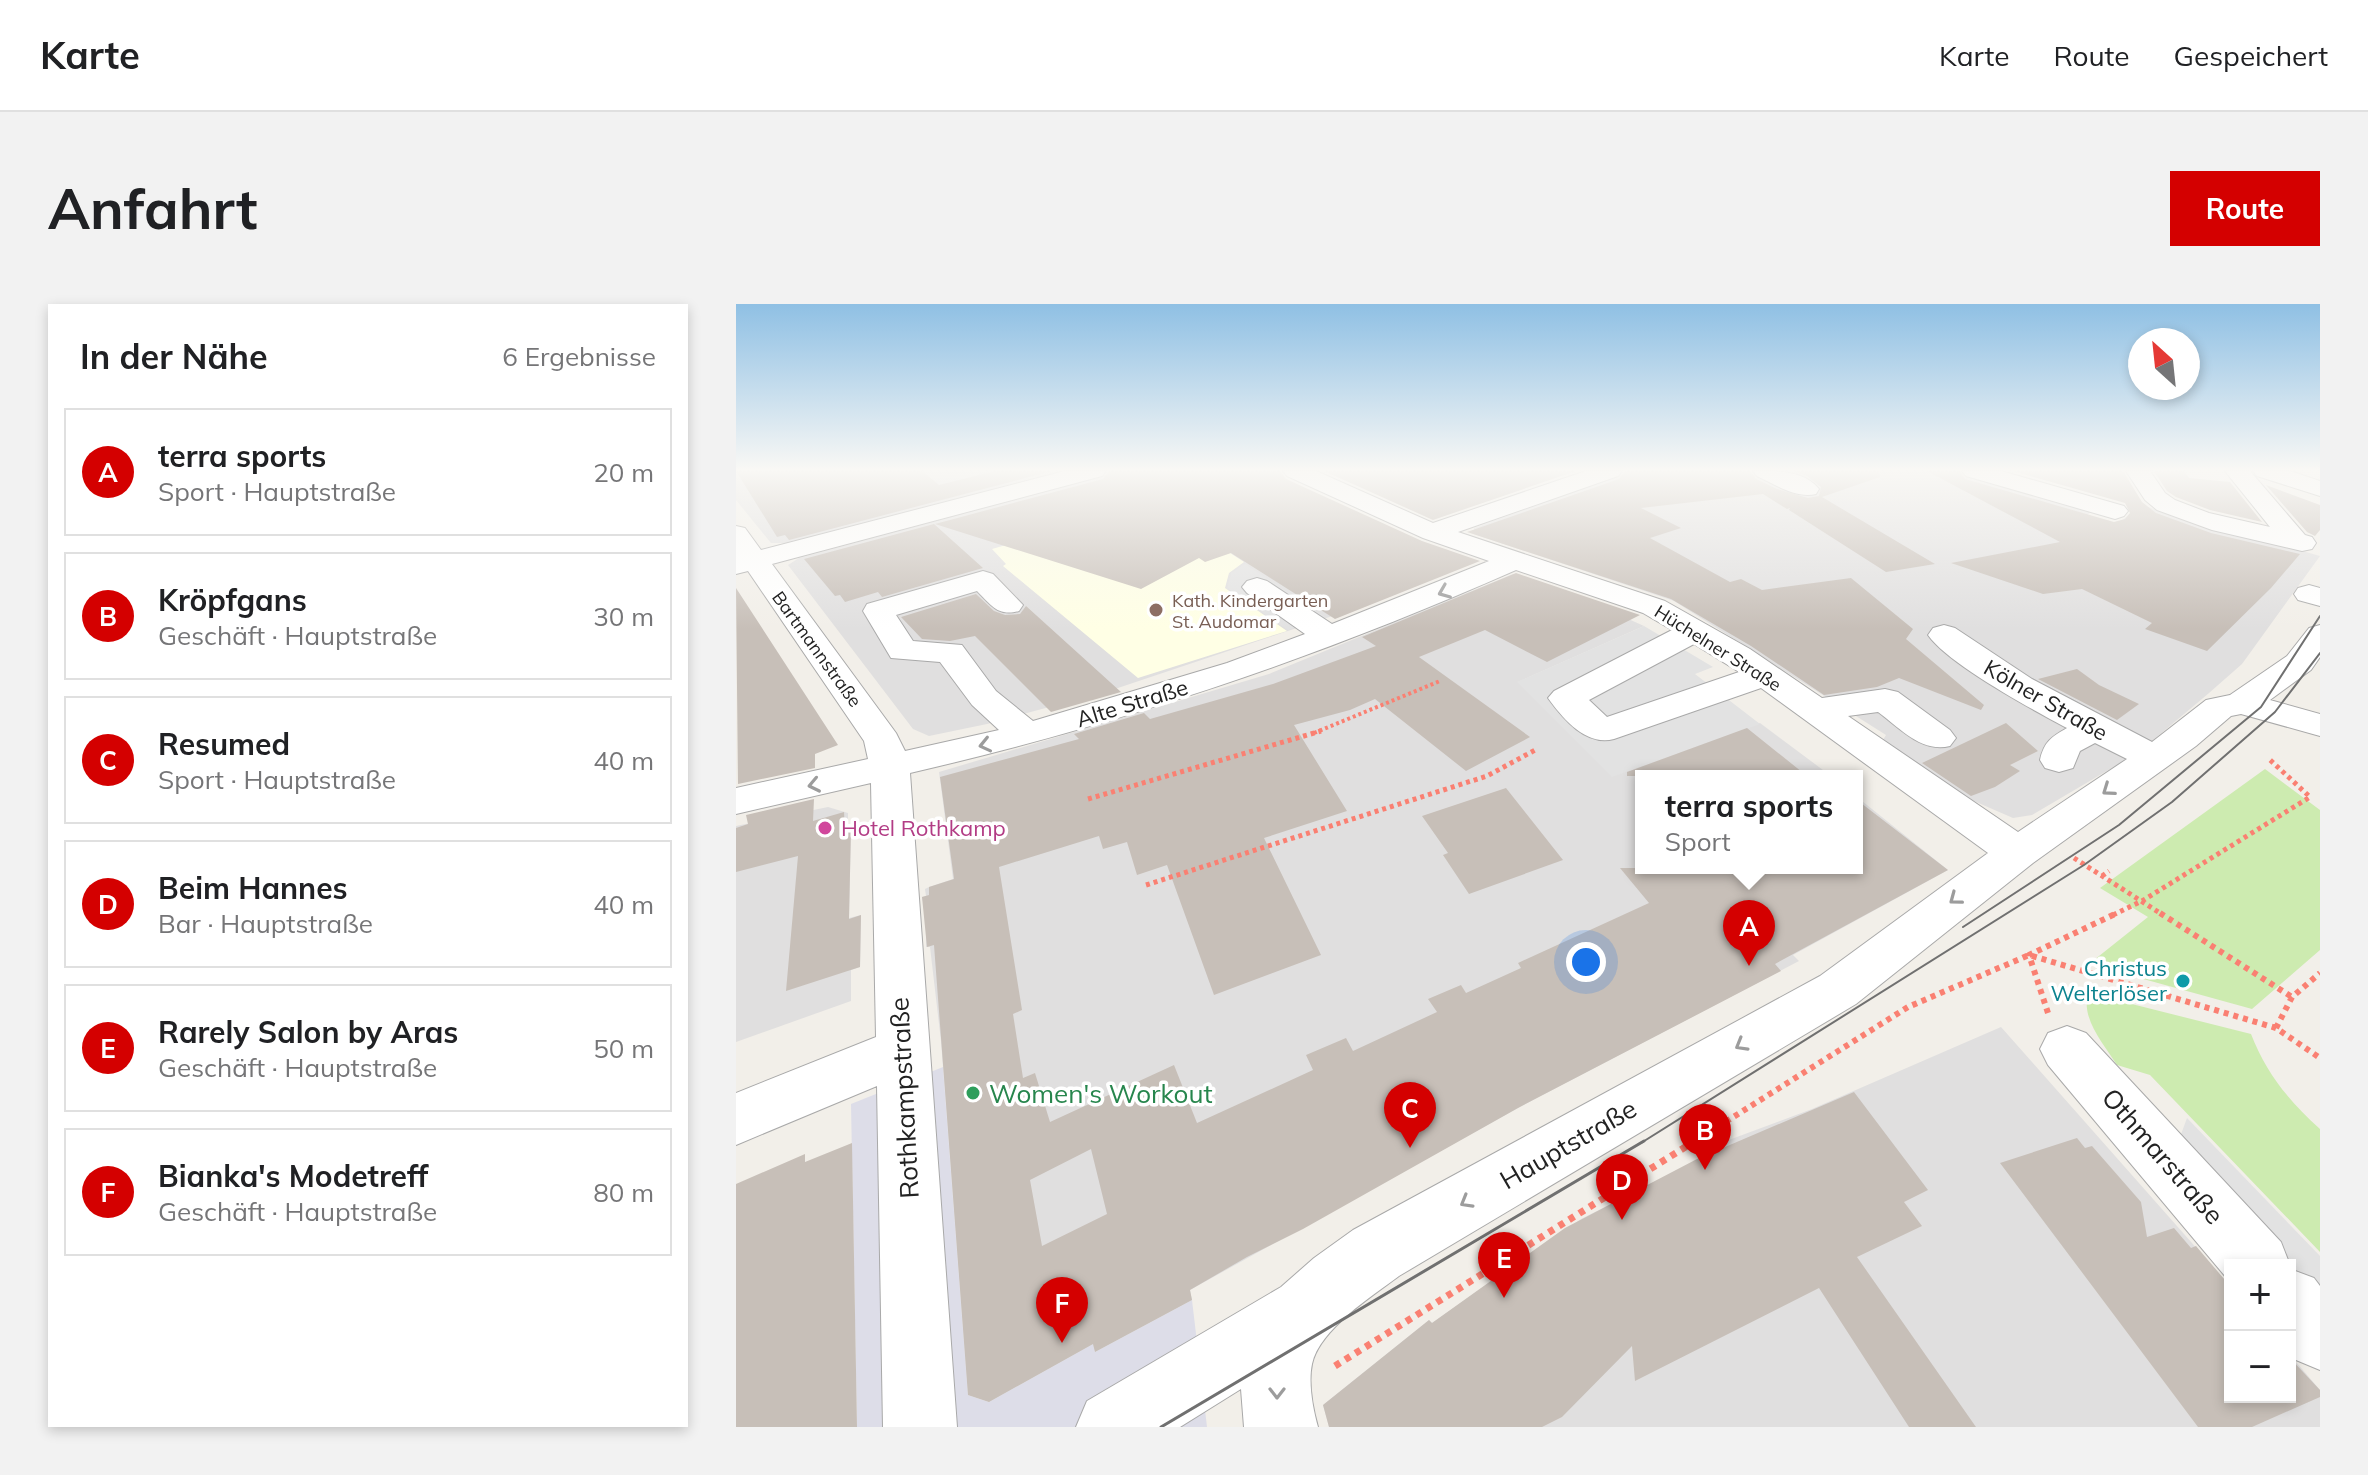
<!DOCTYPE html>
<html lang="de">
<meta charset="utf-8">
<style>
body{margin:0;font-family:Mulish,sans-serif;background:#f2f2f2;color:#202124}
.controls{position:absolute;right:24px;bottom:24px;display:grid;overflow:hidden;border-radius:0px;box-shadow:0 4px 12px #0003}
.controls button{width:72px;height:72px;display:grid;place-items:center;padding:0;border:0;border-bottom:2px solid #e0e0e0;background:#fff;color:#202124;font:40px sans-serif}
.compass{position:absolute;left:1392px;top:24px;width:72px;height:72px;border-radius:50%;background:#fff;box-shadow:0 4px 12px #0003;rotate:333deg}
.you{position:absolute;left:850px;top:658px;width:28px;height:28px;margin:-20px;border:6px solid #fff;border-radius:50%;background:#1a73e8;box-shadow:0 0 0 12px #1a73e833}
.badge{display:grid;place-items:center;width:52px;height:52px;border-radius:50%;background:#d40000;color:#fff;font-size:26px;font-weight:700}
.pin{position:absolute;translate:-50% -66px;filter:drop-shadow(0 2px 4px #0008)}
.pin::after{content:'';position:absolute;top:42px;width:28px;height:24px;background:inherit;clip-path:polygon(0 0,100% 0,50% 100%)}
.popup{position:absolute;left:899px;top:466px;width:228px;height:104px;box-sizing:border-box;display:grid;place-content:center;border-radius:0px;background:#fff;filter:drop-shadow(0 2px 6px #0005);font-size:26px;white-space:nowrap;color:#757577}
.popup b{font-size:30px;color:#202124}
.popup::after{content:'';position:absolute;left:50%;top:100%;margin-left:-16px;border:16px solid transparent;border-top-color:#fff}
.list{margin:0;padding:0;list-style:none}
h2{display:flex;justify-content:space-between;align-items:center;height:104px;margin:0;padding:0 32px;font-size:34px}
h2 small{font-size:26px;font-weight:400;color:#757577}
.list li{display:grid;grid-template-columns:52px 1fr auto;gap:24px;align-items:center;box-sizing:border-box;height:128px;margin:0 16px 16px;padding:0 16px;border:2px solid #e0e0e0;border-radius:0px}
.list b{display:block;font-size:30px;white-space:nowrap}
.list p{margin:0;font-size:26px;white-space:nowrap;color:#757577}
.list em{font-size:26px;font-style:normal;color:#757577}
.map{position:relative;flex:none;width:1584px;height:1123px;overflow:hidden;border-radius:0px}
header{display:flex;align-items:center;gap:48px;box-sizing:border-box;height:112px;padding:0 40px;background:#fff;border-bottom:2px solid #e0e0e0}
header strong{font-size:38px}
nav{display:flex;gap:44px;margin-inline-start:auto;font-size:28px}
.intro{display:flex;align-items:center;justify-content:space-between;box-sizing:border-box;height:192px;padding:0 48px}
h1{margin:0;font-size:56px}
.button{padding:20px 36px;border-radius:0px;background:#d40000;color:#fff;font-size:28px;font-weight:700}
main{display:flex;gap:48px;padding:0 48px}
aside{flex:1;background:#fff;border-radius:0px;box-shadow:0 4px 12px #0003}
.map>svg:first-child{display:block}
.residential{fill:#e0dfdf}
.education{fill:#ffffe5}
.grass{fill:#cdebb0}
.parking{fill:#e2e2e2}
.plaza{fill:#dddde8}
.building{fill:#c7bfb8;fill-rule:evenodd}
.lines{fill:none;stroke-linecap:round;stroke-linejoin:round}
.minor-casing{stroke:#a9a9a9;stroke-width:2}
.path-far3{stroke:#fa8072;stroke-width:4;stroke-dasharray:3 3;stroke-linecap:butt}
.path-far2{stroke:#fa8072;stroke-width:5;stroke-dasharray:4 4;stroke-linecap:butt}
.path-far1{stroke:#fa8072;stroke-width:6;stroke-dasharray:5 5;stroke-linecap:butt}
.path{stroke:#fa8072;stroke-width:7;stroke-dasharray:6 6;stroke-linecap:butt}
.minor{fill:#fff;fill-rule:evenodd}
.tram-far1{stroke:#707070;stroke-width:2}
.tram{stroke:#707070;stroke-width:3}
.oneway{stroke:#9c9c9c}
.education-dot{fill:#8d6e63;stroke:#fff;stroke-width:3}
.hotel-dot{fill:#d1479c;stroke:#fff;stroke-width:3}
.culture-dot{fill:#0f9aa8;stroke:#fff;stroke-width:3}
.leisure-dot{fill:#2e9e5b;stroke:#fff;stroke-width:3}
.labels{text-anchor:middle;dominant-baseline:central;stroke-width:7;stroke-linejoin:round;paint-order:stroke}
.far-education-label{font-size:18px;fill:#785e54;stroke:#fff;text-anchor:start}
.far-street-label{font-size:18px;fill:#222;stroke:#fff}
.street-label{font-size:22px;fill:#222;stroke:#fff}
.hotel-label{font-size:22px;fill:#b23c85;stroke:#fff;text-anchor:start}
.culture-label{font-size:22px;fill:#0d838f;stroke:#fff;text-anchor:end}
.near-leisure-label{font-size:26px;fill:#27864d;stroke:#fff;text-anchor:start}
.near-street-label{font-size:26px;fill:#222;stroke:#fff}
</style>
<header>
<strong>Karte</strong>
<nav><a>Karte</a><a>Route</a><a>Gespeichert</a></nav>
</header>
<div class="intro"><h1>Anfahrt</h1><a class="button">Route</a></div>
<main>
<aside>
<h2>In der Nähe<small>6 Ergebnisse</small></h2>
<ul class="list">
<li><span class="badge">A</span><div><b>terra sports</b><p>Sport · Hauptstraße</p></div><em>20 m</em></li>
<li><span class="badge">B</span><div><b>Kröpfgans</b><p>Geschäft · Hauptstraße</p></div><em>30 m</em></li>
<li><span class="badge">C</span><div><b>Resumed</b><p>Sport · Hauptstraße</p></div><em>40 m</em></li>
<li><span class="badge">D</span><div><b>Beim Hannes</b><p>Bar · Hauptstraße</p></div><em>40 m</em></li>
<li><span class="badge">E</span><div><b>Rarely Salon by Aras</b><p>Geschäft · Hauptstraße</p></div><em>50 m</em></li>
<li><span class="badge">F</span><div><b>Bianka's Modetreff</b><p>Geschäft · Hauptstraße</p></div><em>80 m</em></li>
</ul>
</aside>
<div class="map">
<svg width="1584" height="1123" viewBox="0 0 1584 1123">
<rect width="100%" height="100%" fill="#f2efe9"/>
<path class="residential" d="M0 167H326L50 239H35L0 196Z
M384 167 647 295 376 386 251 420 193 432 177 425 52 261 63 254Z
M895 167H1228L1327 194 1354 208 1350 213 1375 225 1405 201 1584 252 1506 360 1473 389 1403 448 1296 511 1277 514 1231 494 1147 436 1150 431 938 297 738 230V224Z
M777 270 859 300 908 322 782 378 1011 424 1024 419 1095 472H905V564H1121V493L1212 566 1057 651 1063 657 782 804 454 986 456 996 359 1048 356 1041 253 1098 232 1091 205 737 194 643H190V629L194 627 186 593 190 592 189 585 193 583 217 575 203 468 533 370Z
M92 503 112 509V524H115L113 614 125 611 124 663 115 666V697L0 738V522Z
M1265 723 1494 982V1093H1554V1051L1584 1086V1123H593L587 1101 693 1016 696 1019 845 915 984 845 982 840 1076 805Z"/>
<path class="education" d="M417 199 508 258 493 269 489 284 551 327 402 374 267 262 270 260 256 245Z"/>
<path class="grass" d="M1529 465 1584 506V646L1516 705 1353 660 1412 613 1364 584Z
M1352 689 1515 730C1530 769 1553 797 1584 825V948L1414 771 1381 761C1367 739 1345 715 1352 689Z"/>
<path class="parking" d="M509 260 589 313 552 326 491 284 495 269Z
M908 322 977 363 959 370 1024 420 876 473 781 378Z
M1451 814 1584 952V1001L1554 968V961L1440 844Z"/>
<path class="plaza" d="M207 763 232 1091 253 1098 357 1040 359 1048 456 996 471 1123H121L115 800Z"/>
<path class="building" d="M0 167H186L203 181 259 167H316L53 236 49 231 41 233Z
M373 167H544L550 175 686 237 744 257 599 315 495 249 469 258 463 254 405 285 199 220 367 175Z
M588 167H840L697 216Z
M889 167H1014L1020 175 1041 185 1072 194 1083 192 1085 183 1071 172 1059 167H1143L1144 173 1086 193 1199 260 1150 268 1053 206 1054 204 1051 205 1027 190 905 204 945 224 914 234 994 278 1005 275 1026 286 1115 274 1177 325 1170 335 1248 401 1245 406 1163 374 1141 383 1088 391 1015 342 935 295 731 228 883 175Z
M1191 167H1223L1229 175 1378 218 1389 215 1394 209 1389 199 1277 167H1387L1406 198 1420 209 1475 229 1564 250 1535 284 1471 347 1409 325 1416 319 1346 285 1307 290 1215 259 1324 238Z
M1418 167H1448L1453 174 1494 178 1526 218 1474 206 1440 193 1431 187Z
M1530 181 1584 201V226L1579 232 1571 228Z
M198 220 247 264 146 293 142 288 109 298 104 291 99 292 68 255Z
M780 269 904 311 811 358 749 326 683 353 794 433 730 467 639 395 614 406 558 421 611 507 528 534 585 651 478 691 431 561 401 571 391 538 367 545 363 532 263 563 286 706 277 710 287 774 299 769 314 818 438 761 461 819 577 766 570 751 610 734 617 747 701 708 692 695 725 681 730 689 785 664 782 659 913 599 884 564H1121V496L1212 566 1039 660 1045 667 782 804 567 925 511 953 454 986 456 996 359 1048 357 1040 253 1098 232 1091 198 641 191 643 186 593 193 591V583L218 575 204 473 343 435 338 430 408 409 414 415 537 380 640 342 626 333ZM355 845 371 910 306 942 294 876Z
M0 284 102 441 79 450V464L2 480Z
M240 290 258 307 269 311 284 310 290 302 385 388 315 408 239 332 214 337 186 335 165 313Z
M1341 365 1363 381 1403 400 1381 416 1302 375Z
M1270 419 1302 447 1274 461 1284 467 1259 483 1235 492 1186 459Z
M1011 424 1071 472H891V468Z
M770 484 827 556 733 590 707 551 712 549 686 512Z
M78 495 77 517 108 508 109 526 115 524 113 615 125 611 124 663 50 687 62 552 0 568V524L12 520 10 511Z
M1118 788 1192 886 1168 898 1186 922 1121 953 1240 1123H1173L1083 984 899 1077 896 1042 826 1113 806 1123H593L587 1101 693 1016 696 1019 829 924 961 855Z
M1341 834 1349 844 1356 842 1405 898 1411 933 1438 924 1455 944 1460 942 1494 982V1093H1554V1054L1584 1086V1093L1516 1123H1462L1264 859Z
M116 839 121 1123H0V880L69 850V858Z"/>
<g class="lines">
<g class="minor-casing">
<path id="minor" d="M329 167H370L366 172 36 260 160 429 169 447 263 426 236 401 204 358 155 354 127 307 131 300 247 267 257 270 287 301 283 307C262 313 255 301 241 287L160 311 177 337 226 341 260 387 297 417 491 359 569 330 511 289 506 283 511 277 521 274 531 277 596 320 753 257 687 234 551 172 547 167H580L697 219 850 167H886L882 172 722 228 929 297 1014 345 1086 394 1149 385 1162 388 1214 426 1220 434 1214 442C1185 449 1164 424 1142 408L1112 412 1282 528 1391 455 1359 439 1344 447 1337 464 1323 468 1309 464 1304 456C1308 438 1315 433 1331 424 1297 406 1212 360 1192 331L1197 324 1208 321 1219 324 1296 375 1416 438 1470 396 1494 391 1551 352 1573 324 1584 321V353L1575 366 1534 396 1584 410V432L1505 410 1495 412 1460 442 1297 559 1120 700 663 972C636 992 583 1026 576 1060 572 1079 577 1105 582 1123H508L505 1085 444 1123H340L351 1097 545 983 578 954 617 926 1084 672 1252 549 1025 384 878 435C850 442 828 416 812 394L818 387 936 326 907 309 780 266C581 354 386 420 174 469L221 1123H147L141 782 0 841V789L140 733 135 479 0 510V484L132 455 128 437 12 267 0 270V222L9 224 25 246ZM958 340 1003 368 871 413 853 396Z
M1017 167C1039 167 1068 166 1083 185L1080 190C1060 195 1038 180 1021 172Z
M1226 167H1265L1388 202 1392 207 1388 212 1379 215 1230 172Z
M1390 167H1414L1429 189 1439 196 1473 209 1534 223 1489 167H1514L1569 231 1576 233 1580 239 1576 245 1566 247 1476 226 1421 206 1409 196Z
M1517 167H1554L1584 177V192L1521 172Z
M1573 281 1584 284V302L1562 296 1558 290 1562 284Z
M1331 722 1350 729 1545 938 1554 961V962L1494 961V978L1312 761 1304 745 1312 729Z
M1554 965 1578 974 1584 982V1066L1560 1056 1554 1049Z"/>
</g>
<path class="path-far3" d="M578 429 704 377"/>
<path class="path-far2" d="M352 495 585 427
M1338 554 1427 611
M1366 572 1373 567
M410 581 751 472 801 445
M1377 611 1406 597 1574 493 1532 454"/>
<path class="path-far1" d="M1424 609 1556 693
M1312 709 1293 651 1381 609
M1540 724 1556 693 1584 669
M956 839 1172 703 1293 651 1540 724 1584 754"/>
<path class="path" d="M599 1062 959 837"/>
<use href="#minor" class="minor"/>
<path class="tram-far1" d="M1227 623 1383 521 1525 403 1584 312
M905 839 1348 561 1436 498 1539 408 1584 349"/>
<path class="tram" d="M425 1123 908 837"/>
</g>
<defs><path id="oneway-chevron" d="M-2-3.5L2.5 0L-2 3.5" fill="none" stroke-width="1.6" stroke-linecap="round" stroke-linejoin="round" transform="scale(2)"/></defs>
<g class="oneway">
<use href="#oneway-chevron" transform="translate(708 288) rotate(158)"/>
<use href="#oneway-chevron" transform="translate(249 441) rotate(167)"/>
<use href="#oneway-chevron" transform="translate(78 481) rotate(168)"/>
<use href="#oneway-chevron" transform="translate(1372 486) rotate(145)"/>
<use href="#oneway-chevron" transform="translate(1219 595) rotate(143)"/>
<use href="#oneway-chevron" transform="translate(1005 741) rotate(150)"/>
<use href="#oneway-chevron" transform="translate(730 898) rotate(150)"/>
<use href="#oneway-chevron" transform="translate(541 1089) rotate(90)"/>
</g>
<linearGradient id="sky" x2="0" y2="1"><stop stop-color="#8fc0e4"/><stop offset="0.51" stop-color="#f9f8f5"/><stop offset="1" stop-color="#f9f8f5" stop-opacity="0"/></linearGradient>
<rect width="1584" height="325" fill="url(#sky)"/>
<circle class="education-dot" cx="420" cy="306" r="8"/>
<circle class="hotel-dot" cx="89" cy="524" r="8"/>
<circle class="culture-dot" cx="1447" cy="677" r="8"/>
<circle class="leisure-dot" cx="237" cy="789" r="8"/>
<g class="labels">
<g class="far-education-label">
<text x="436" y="296">Kath. Kindergarten<tspan x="436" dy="21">St. Audomar</tspan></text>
</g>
<g class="far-street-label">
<text transform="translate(982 344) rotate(32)">Hüchelner Straße</text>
<text transform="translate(81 345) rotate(54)">Bartmannstraße</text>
</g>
<g class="street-label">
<text transform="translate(1310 396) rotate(30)">Kölner Straße</text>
<text transform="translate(396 399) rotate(-17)">Alte Straße</text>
</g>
<g class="hotel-label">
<text x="105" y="524">Hotel Rothkamp</text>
</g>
<g class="culture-label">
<text x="1431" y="664">Christus<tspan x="1431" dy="25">Welterlöser</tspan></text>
</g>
<g class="near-leisure-label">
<text x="253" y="789">Women's Workout</text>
</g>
<g class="near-street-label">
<text transform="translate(168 794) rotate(-93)">Rothkampstraße</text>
<text transform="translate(832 840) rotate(-30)">Hauptstraße</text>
<text transform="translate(1427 852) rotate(49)">Othmarstraße</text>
</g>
</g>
</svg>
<div class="controls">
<button>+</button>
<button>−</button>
</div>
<svg class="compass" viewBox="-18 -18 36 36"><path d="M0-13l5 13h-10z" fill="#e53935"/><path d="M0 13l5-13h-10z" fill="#757577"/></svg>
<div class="you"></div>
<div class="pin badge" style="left:1013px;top:662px">A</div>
<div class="popup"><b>terra sports</b>Sport</div>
<div class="pin badge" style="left:969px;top:866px">B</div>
<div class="pin badge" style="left:674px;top:844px">C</div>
<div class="pin badge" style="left:886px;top:916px">D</div>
<div class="pin badge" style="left:768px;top:994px">E</div>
<div class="pin badge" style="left:326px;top:1039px">F</div>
</div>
</main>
